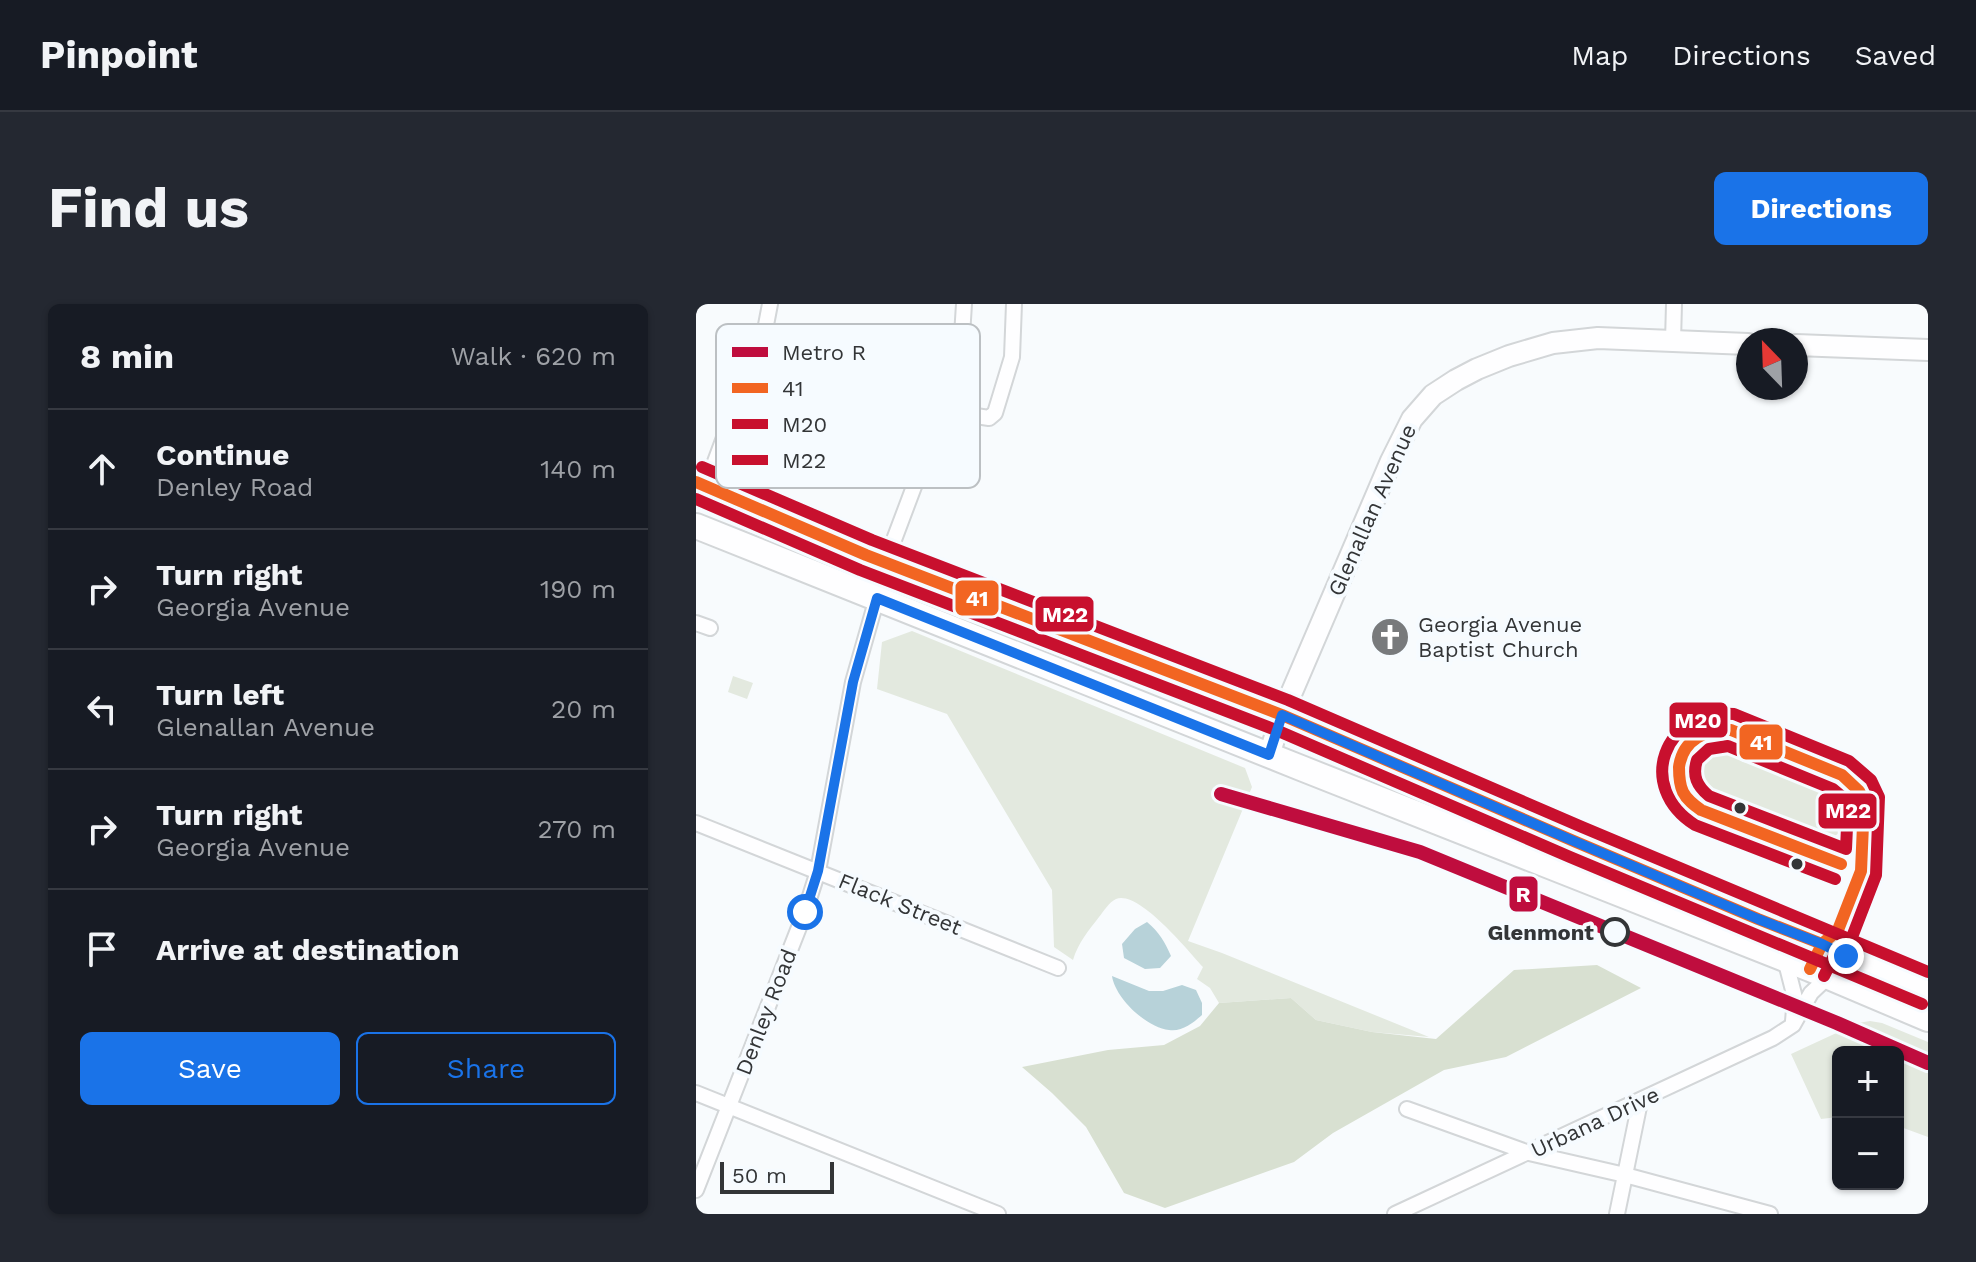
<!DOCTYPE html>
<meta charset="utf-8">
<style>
body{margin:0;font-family:"Work Sans",sans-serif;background:#242831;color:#f1f3f6}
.controls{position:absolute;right:24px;bottom:24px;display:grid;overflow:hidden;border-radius:12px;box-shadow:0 2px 6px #0004}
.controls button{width:72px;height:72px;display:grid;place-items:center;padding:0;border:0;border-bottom:2px solid #363941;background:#171b24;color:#f1f3f6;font:40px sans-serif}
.compass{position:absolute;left:1040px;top:24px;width:72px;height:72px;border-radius:50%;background:#171b24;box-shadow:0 2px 6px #0004;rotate:337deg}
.scale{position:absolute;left:24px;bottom:20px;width:114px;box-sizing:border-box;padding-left:8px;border:4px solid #333537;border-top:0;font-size:22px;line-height:28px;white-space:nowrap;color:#333537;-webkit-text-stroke:6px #f6fbff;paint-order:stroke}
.stop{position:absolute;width:24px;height:24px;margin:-18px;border:6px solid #1a73e8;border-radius:50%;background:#fff}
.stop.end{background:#1a73e8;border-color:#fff;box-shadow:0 2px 8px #0008}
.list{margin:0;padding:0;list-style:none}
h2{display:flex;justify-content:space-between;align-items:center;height:104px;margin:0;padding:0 32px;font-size:34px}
h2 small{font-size:26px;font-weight:400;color:#9ea1a6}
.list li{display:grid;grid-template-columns:52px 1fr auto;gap:24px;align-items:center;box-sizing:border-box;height:120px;padding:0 32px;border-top:2px solid #363941}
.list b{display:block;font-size:30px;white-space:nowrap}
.list p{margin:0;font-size:26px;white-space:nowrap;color:#9ea1a6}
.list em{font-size:26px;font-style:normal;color:#9ea1a6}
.actions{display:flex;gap:16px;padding:24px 32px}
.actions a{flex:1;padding:18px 0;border:2px solid #1a73e8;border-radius:12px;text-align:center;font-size:28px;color:#1a73e8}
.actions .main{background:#1a73e8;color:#fff}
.icon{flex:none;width:44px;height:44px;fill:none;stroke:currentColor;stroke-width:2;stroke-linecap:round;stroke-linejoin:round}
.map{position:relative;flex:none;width:1232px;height:910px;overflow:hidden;border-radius:12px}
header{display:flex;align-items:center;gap:48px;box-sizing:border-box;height:112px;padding:0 40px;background:#171b24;border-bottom:2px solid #363941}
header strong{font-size:38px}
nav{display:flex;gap:44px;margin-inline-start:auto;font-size:28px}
.intro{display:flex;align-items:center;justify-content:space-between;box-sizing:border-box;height:192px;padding:0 48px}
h1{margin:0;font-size:56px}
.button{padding:20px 36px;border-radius:12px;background:#1a73e8;color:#fff;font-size:28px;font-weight:700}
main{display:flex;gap:48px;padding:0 48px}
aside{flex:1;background:#171b24;border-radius:12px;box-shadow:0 2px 6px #0004}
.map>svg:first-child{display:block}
.green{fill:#e3e9df}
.forest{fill:#d8e0d1}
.water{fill:#b7d2d9}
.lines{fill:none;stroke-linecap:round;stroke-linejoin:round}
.street-casing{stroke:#d3d6d8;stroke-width:18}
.secondary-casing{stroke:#d3d6d8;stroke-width:24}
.primary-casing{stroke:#d3d6d8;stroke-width:28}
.street{stroke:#fefeff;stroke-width:14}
.secondary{stroke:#fefeff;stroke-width:20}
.primary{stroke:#fefeff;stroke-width:24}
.bus-1-casing{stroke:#f6fbff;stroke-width:18}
.bus-2-casing{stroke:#f6fbff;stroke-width:18}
.bus-3-casing{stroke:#f6fbff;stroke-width:18}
.bus-1{stroke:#f26522;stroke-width:12}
.bus-2{stroke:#c8102e;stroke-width:12}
.bus-3{stroke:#c8102e;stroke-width:12}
.metro-1-casing{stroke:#f6fbff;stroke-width:20}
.metro-1{stroke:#bf0d3e;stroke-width:14}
.route{stroke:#1a73e8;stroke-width:10}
.bus-dot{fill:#333537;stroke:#f6fbff;stroke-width:3}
.stop-dot{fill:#f6fbff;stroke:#333537;stroke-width:4}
.labels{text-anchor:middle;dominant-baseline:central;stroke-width:8;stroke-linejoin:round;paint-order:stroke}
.street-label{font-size:22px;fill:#333537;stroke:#f6fbff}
.poi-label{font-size:22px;fill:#333537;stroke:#f6fbff;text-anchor:start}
.stop-label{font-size:22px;font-weight:bold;fill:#333537;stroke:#f6fbff;text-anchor:end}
.key{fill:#f6fbff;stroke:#bcc0c3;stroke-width:2}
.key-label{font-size:22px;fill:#333537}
.line-badge{stroke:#f6fbff;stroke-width:3}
.badge-label{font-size:22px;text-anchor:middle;font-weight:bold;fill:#fff}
</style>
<header>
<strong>Pinpoint</strong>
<nav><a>Map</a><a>Directions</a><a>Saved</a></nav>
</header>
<div class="intro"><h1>Find us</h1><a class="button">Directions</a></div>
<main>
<aside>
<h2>8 min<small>Walk · 620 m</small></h2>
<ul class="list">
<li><svg class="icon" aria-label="ahead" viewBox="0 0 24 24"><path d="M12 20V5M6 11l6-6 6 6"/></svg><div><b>Continue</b><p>Denley Road</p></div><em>140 m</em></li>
<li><svg class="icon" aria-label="right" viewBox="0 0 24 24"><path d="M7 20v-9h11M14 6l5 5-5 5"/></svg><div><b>Turn right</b><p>Georgia Avenue</p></div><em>190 m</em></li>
<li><svg class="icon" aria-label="left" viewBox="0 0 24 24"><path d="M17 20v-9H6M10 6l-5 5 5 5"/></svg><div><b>Turn left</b><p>Glenallan Avenue</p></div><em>20 m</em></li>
<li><svg class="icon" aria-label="right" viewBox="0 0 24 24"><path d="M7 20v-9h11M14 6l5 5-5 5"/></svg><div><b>Turn right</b><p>Georgia Avenue</p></div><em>270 m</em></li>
<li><svg class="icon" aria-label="arrive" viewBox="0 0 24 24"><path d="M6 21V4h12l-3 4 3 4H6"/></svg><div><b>Arrive at destination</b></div></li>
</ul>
<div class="actions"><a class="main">Save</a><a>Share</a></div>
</aside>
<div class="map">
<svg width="1232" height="910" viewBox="0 0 1232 910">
<rect width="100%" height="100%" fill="#f8fbfd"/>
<path class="green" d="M216 327 549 464 556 483 492 637 526 649 733 733 676 728 620 716 595 694 523 699 514 684 501 675 507 663C492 647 443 586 420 595 413 598 408 607 403 613 393 626 382 639 377 656L358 643 356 586 251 410 181 385 186 338Z
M37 372 57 379 51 395 32 388Z
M1021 441H1040L1138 481 1155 504C1153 517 1149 529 1135 533 1114 539 1033 500 1009 490 995 467 995 453 1021 441Z
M1174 717 1186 719 1232 738V833L1202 822V748H1142V813L1125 815 1095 750 1162 719Z"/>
<path class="forest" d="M901 661 945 684 810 753 748 766 637 829 598 858 469 904 428 889 390 823 356 789 326 763 412 746 468 741 504 722 523 699 595 694 620 716 676 728 740 735 818 666Z"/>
<path class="water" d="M451 618C463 628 469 638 475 652L464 664 449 665 428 654 426 640 439 625Z
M416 672 453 687H467L486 681 500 686 506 699V711C497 719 486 728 473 726 451 724 419 694 416 672Z"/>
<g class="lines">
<g class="street-casing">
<path id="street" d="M977 37 978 0
M255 96 267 110 293 114 299 109 316 53 318 0
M10 182 70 21 74 0
M190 257 231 148 255 96 264 63 268 0
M0 319 14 324
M0 519 362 664
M1089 655 1099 694 1097 717
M0 789 302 910
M711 805 833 849 929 871 1074 910
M0 886 109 608 122 567 157 378 181 294
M699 910 1077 734 1097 721 1115 689 1132 673
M921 910 944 798"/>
</g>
<g class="secondary-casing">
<path id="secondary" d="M1100 41 1232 46
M573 451 586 411 695 157 716 115 737 91 760 76 781 65 813 52 857 39 902 34 1052 40"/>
</g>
<g class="primary-casing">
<path id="primary" d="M0 178 170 251 586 411 880 538 1232 685
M0 222 605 464 1114 665 1232 715"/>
</g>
<use href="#street" class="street"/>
<use href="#secondary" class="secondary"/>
<use href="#primary" class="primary"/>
<g class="bus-1-casing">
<path id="bus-1" d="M0 178 170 251 586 411 880 538 1062 615 1126 640
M1114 665 1126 640 1142 626 1165 567 1168 498 1163 487 1146 471 1035 426C1010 425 987 435 983 463 983 471 983 480 987 488 991 496 998 501 1005 506L1145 560"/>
</g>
<g class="bus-2-casing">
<path id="bus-2" d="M0 195 164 266 580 426 874 553 1226 700
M1128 672 1139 650 1156 633 1180 571 1183 493 1175 476 1153 457 1038 410C967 405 939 483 999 521L1139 575"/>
</g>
<g class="bus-3-casing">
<path id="bus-3" d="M6 163 176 236 592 396 886 523 1232 668
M1032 442 1137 485 1150 496 1152 501 1150 545 1013 492C1001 482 996 472 1001 456L1013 445Z"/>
</g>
<use href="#bus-1" class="bus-1"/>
<use href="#bus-2" class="bus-2"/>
<use href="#bus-3" class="bus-3"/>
<g class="metro-1-casing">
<path id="metro-1" d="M525 490 724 548 1141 719 1232 759"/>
</g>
<use href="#metro-1" class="metro-1"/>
</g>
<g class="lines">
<path class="route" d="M109 608 122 567 157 378 181 294 573 451 586 411 880 538 1062 615 1126 640 1150 652"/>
</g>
<defs>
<g id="church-disc" transform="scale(2)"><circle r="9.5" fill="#787a7c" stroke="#f6fbff"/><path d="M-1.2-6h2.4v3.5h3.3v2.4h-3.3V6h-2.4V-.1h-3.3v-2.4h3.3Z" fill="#fff"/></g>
</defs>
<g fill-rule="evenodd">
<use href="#church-disc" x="694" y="333"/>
</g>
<g class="bus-dot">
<circle cx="1044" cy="504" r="7"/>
<circle cx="1101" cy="560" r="7"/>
</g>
<circle class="stop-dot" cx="919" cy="628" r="13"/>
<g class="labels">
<g class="street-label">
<text transform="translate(676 206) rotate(-66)">Glenallan Avenue</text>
<text transform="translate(204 600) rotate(22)">Flack Street</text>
<text transform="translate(70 708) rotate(-69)">Denley Road</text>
<text transform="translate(899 818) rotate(-25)">Urbana Drive</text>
</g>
<g class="poi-label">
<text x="722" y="320">Georgia Avenue<tspan x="722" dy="25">Baptist Church</tspan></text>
</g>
<g class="stop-label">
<text x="898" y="628">Glenmont</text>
</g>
</g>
<rect x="20" y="20" width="264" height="164" rx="12" class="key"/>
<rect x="36" y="43" width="36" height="10" fill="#bf0d3e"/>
<rect x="36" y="79" width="36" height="10" fill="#f26522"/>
<rect x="36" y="115" width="36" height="10" fill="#c8102e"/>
<rect x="36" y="151" width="36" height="10" fill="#c8102e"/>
<g class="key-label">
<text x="86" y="56">Metro R</text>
<text x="86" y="92">41</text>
<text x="86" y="128">M20</text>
<text x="86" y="164">M22</text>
</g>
<g class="line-badge">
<rect x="258" y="275" width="46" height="38" rx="8" fill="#f26522"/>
<rect x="338" y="291" width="61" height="38" rx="8" fill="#c8102e"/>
<rect x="972" y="397" width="61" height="38" rx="8" fill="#c8102e"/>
<rect x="1042" y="419" width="46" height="38" rx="8" fill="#f26522"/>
<rect x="1121" y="488" width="61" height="38" rx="8" fill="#c8102e"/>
<rect x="812" y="571" width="31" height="38" rx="8" fill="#bf0d3e"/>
</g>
<g class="badge-label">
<text x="281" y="302">41</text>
<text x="369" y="318">M22</text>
<text x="1002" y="424">M20</text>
<text x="1065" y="446">41</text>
<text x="1152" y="514">M22</text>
<text x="827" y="598">R</text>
</g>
</svg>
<div class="controls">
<button>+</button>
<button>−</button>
</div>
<svg class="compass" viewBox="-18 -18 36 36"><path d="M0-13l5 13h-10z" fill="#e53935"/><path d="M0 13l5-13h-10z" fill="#9ea1a6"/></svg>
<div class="scale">50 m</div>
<div class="stop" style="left:109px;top:608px"></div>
<div class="stop end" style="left:1150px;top:652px"></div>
</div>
</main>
